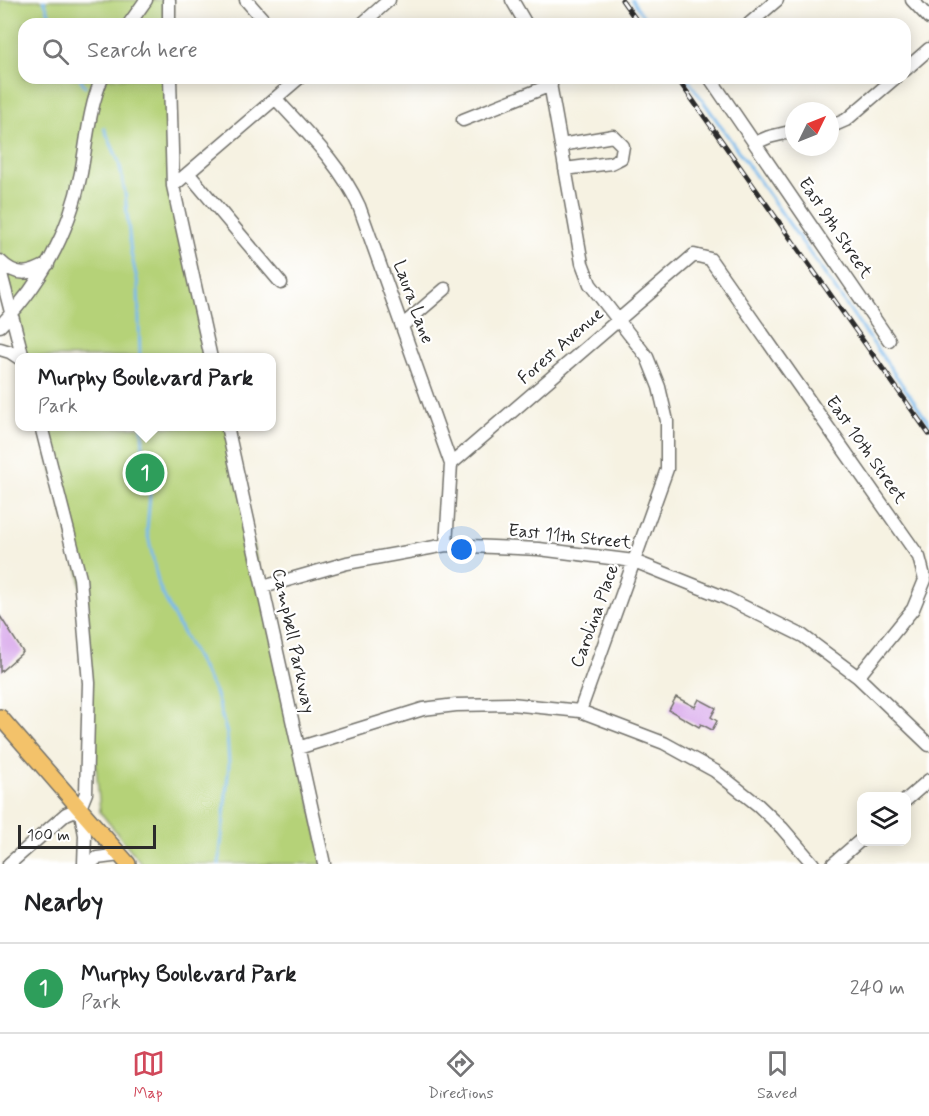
<!DOCTYPE html>
<style>
body{margin:0;font-family:Mynerve,sans-serif;background:#f2f2f2;color:#202124}
.controls{position:absolute;right:18px;bottom:18px;display:grid;overflow:hidden;border-radius:12px;box-shadow:0 3px 15px #0003}
.controls button{width:54px;height:54px;display:grid;place-items:center;padding:0;border:0;border-bottom:2px solid #e0e0e0;background:#fff;color:#202124;font:30px sans-serif}
.compass{position:absolute;left:785px;top:102px;width:54px;height:54px;border-radius:50%;background:#fff;box-shadow:0 3px 15px #0003;rotate:47deg}
.scale{position:absolute;left:18px;bottom:15px;width:138px;box-sizing:border-box;padding-left:6px;border:3px solid #2b2b2b;border-top:0;font-size:16px;line-height:21px;white-space:nowrap;color:#2b2b2b;-webkit-text-stroke:4px #fff;paint-order:stroke}
.you{position:absolute;left:462px;top:550px;width:21px;height:21px;margin:-15px;border:4px solid #fff;border-radius:50%;background:#1a73e8;box-shadow:0 0 0 9px #1a73e833}
.badge{display:grid;place-items:center;width:39px;height:39px;border-radius:50%;background:#d1495b;color:#fff;font-size:20px;font-weight:700}
.pin{position:absolute;translate:-50% -50%;border:3px solid #fff;box-shadow:0 2px 6px #0006}
.popup{position:absolute;left:15px;top:353px;width:261px;height:78px;box-sizing:border-box;display:grid;place-content:center;border-radius:12px;background:#fff;filter:drop-shadow(0 2px 4px #0005);font-size:20px;white-space:nowrap;color:#757577}
.popup b{font-size:22px;color:#202124}
.popup::after{content:'';position:absolute;left:50%;top:100%;margin-left:-12px;border:12px solid transparent;border-top-color:#fff}
.list{margin:0;padding:0;list-style:none}
h2{display:flex;justify-content:space-between;align-items:center;height:78px;margin:0;padding:0 24px;font-size:26px}
h2 small{font-size:20px;font-weight:400;color:#757577}
.list li{display:grid;grid-template-columns:39px 1fr auto;gap:18px;align-items:center;box-sizing:border-box;height:90px;padding:0 24px;border-top:2px solid #e0e0e0}
.list b{display:block;font-size:22px;white-space:nowrap}
.list p{margin:0;font-size:20px;white-space:nowrap;color:#757577}
.list em{font-size:20px;font-style:normal;color:#757577}
.icon{flex:none;width:33px;height:33px;fill:none;stroke:currentColor;stroke-width:2;stroke-linecap:round;stroke-linejoin:round}
.map{position:relative;flex:none;width:929px;height:864px;overflow:hidden}
.search{position:absolute;background:#fff;box-shadow:0 3px 15px #0003;left:18px;right:18px;top:18px;height:66px;display:flex;align-items:center;gap:15px;box-sizing:border-box;padding:0 21px;border-radius:18px;color:#757577;font-size:22px}
.sheet{height:168px;background:#fff}
nav{display:flex;justify-content:space-around;align-items:center;box-sizing:border-box;height:84px;border-top:2px solid #e0e0e0;background:#fff;font-size:16px;color:#757577}
nav a{display:grid;justify-items:center;gap:3px}
nav .on{color:#d1495b}
.map>svg:first-child{display:block}
.green{fill:#b5d278;stroke:#707e52;stroke-width:1.5}
.lines{fill:none;stroke-linecap:round;stroke-linejoin:round}
.stream{stroke:#79baed;stroke-width:3}
.building{fill:#daacec}
.minor-casing{stroke:#72716b;stroke-width:15}
.major-casing{stroke:#72716b;stroke-width:18}
.minor{stroke:#fff;stroke-width:12}
.major{stroke:#f3c26a;stroke-width:15}
.rail-casing{stroke:#2b2b2b;stroke-width:5}
.rail{stroke:#fff;stroke-width:3;stroke-dasharray:9;stroke-linecap:butt}
.labels{text-anchor:middle;dominant-baseline:central;stroke-width:4.5;stroke-linejoin:round;paint-order:stroke}
.street-label{font-size:18px;fill:#2b2b2b;stroke:#fff}
</style>
<div class="map">
<svg width="929" height="864" viewBox="0 0 929 864">
<rect width="100%" height="100%" fill="#fff"/>
<filter id="ink" filterUnits="userSpaceOnUse"><feTurbulence type="fractalNoise" baseFrequency=".0167" numOctaves="2"/><feDisplacementMap in="SourceGraphic" scale="12" xChannelSelector="R" yChannelSelector="G"/><feConvolveMatrix kernelMatrix="1 2 1 2 8 2 1 2 1" color-interpolation-filters="sRGB"/></filter>
<filter id="wash" filterUnits="userSpaceOnUse"><feTurbulence type="fractalNoise" baseFrequency=".008" numOctaves="4" result="noise"/><feDisplacementMap in="SourceGraphic" scale="24" xChannelSelector="R" yChannelSelector="G"/><feGaussianBlur stdDeviation="1.35" result="paint"/><feColorMatrix in="noise" values="0 0 0 0 0 0 0 0 0 0 0 0 0 0 0 0 0 1.4 0 .05"/><feComposite in="paint" operator="in"/></filter>
<g filter="url(#wash)">
<rect width="100%" height="100%" fill="#f6f2e2"/>
<path class="green" d="M0 0H169V24H24V78H170L173 186 211 357H23L0 270Z
M41 427H227L324 864H142L100 812 80 578Z"/>
<g class="lines">
<path class="stream" d="M44 0 53 24
M632 0 649 24
M80 78 85 87
M687 78 929 423
M104 128 119 162 125 193 131 253 138 284 140 358
M142 426 144 472 150 494 147 531 159 586 173 615 215 692 227 734 229 765 219 864"/>
</g>
<g id="blocks">
<path class="building" d="M0 616 23 652 0 672Z
M676 697 695 707 699 699 716 708 711 717 717 721 712 730 701 724 699 727 669 710Z"/>
</g>
</g>
<g filter="url(#ink)">
<use href="#blocks" fill-opacity="0" stroke="#72716b" stroke-width="1.5"/>
<g class="lines">
<g class="minor-casing">
<path id="minor" d="M169 0V24
M246 0 267 24
M512 0 526 24
M912 0 929 18
M129 24 146 0
M362 24 389 0
M749 24 777 0
M905 70 929 49
M170 78 173 186 211 358
M549 78 582 263 590 284 647 357 659 387 667 421V469L580 711
M710 78 889 340
M276 99C306 132 340 164 359 206L451 464 446 545
M463 120 551 85
M830 127 846 120 895 78
M755 143 769 137 794 131
M561 145 613 136 623 146 621 158 611 163 565 169
M188 173 281 283
M173 186 299 78
M0 261C16 277 29 275 48 264
M0 270 23 358
M403 325 445 289
M0 326C43 282 69 233 81 173 87 141 89 108 102 78
M0 349 10 352 19 358
M41 426 80 578 89 683 86 793 80 808 85 835 84 864
M227 426 324 864
M451 464 694 255 710 259 919 557 925 580 913 609 858 677
M263 587 347 563 446 545 539 549 634 561 726 598 803 636 858 677 929 745
M298 748 423 709 456 705 511 704 580 711 664 743 715 771 758 805 782 828 813 864
M906 800 929 780
M9 864 66 814 80 808
M90 864 97 858 120 855
M833 864 862 839"/>
</g>
<g class="major-casing">
<path id="major" d="M0 717 128 864"/>
</g>
<use href="#minor" class="minor"/>
<use href="#major" class="major"/>
<g class="rail-casing">
<path id="rail" d="M622 0 639 24
M677 78 929 434"/>
</g>
<use href="#rail" class="rail"/>
</g>
</g>
<g class="labels">
<g class="street-label">
<text transform="translate(835 228) rotate(56)">East 9th Street</text>
<text transform="translate(413 302) rotate(70)">Laura Lane</text>
<text transform="translate(561 346) rotate(-41)">Forest Avenue</text>
<text transform="translate(866 450) rotate(55)">East 10th Street</text>
<text transform="translate(570 537) rotate(6)">East 11th Street</text>
<text transform="translate(595 616) rotate(-70)">Carolina Place</text>
<text transform="translate(293 641) rotate(78)">Campbell Parkway</text>
</g>
</g>
</svg>
<div class="controls">
<button><svg class="icon" aria-label="layers" viewBox="0 0 24 24"><path d="M12 4l9 5-9 5-9-5zM3 14l9 5 9-5"/></svg></button>
</div>
<svg class="compass" viewBox="-18 -18 36 36"><path d="M0-13l5 13h-10z" fill="#e53935"/><path d="M0 13l5-13h-10z" fill="#757577"/></svg>
<div class="scale">100 m</div>
<div class="you"></div>
<div class="pin badge" style="left:145px;top:473px;background:#2e9e5b">1</div>
<div class="popup"><b>Murphy Boulevard Park</b>Park</div>
<div class="search"><svg class="icon" aria-label="search" viewBox="0 0 24 24"><circle cx="10" cy="10" r="6"/><path d="M15 15l6 6"/></svg>Search here</div>
</div>
<section class="sheet">
<h2>Nearby<small></small></h2>
<ul class="list">
<li><span class="badge" style="background:#2e9e5b">1</span><div><b>Murphy Boulevard Park</b><p>Park</p></div><em>240 m</em></li>
</ul>
</section>
<nav>
<a class="on"><svg class="icon" aria-label="map" viewBox="0 0 24 24"><path d="M3 6l6-2 6 2 6-2v14l-6 2-6-2-6 2zM9 4v14M15 6v14"/></svg>Map</a>
<a><svg class="icon" aria-label="directions" viewBox="0 0 24 24"><path d="M12 3l9 9-9 9-9-9zM9 14v-3h6M13 9l2 2-2 2"/></svg>Directions</a>
<a><svg class="icon" aria-label="saved" viewBox="0 0 24 24"><path d="M7 4h10v16l-5-4-5 4z"/></svg>Saved</a>
</nav>
